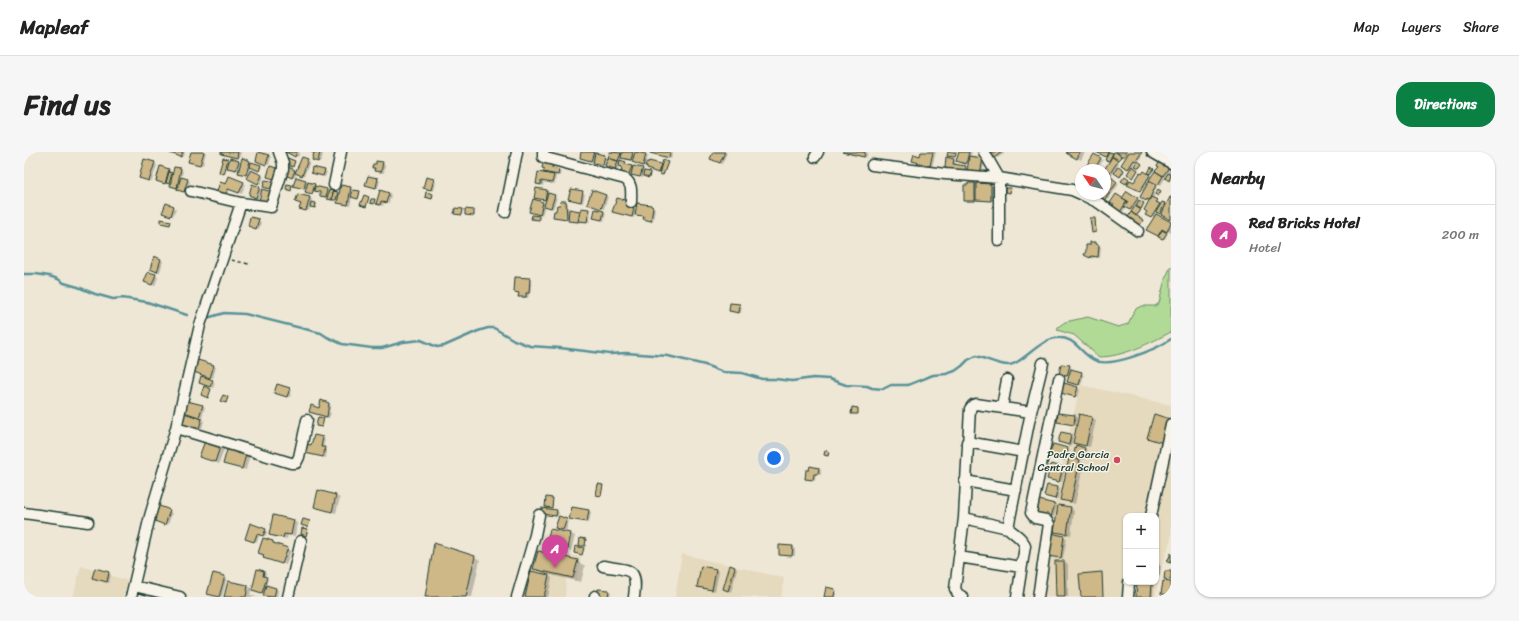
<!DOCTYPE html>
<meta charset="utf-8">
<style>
body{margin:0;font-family:Sriracha,sans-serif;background:#f6f6f6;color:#222}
.controls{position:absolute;right:12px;bottom:12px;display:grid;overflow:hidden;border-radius:8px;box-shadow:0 1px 3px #0004}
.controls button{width:36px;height:36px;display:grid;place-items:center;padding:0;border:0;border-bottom:1px solid #e0e0e0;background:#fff;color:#222;font:20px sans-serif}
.compass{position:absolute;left:1051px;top:12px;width:36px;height:36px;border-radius:50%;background:#fff;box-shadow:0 1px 3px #0004;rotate:305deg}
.you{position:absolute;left:750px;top:306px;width:14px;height:14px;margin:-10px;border:3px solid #fff;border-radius:50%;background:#1a73e8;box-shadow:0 0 0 6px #1a73e833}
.badge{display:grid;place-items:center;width:26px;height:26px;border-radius:50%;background:#0b8043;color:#fff;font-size:13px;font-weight:700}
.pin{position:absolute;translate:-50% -33px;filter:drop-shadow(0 1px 2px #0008)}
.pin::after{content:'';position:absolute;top:21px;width:14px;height:12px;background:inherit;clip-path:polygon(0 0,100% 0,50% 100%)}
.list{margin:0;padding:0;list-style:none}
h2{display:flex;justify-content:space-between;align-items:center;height:52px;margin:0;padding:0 16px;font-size:17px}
h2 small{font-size:13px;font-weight:400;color:#767676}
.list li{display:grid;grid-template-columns:26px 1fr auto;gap:12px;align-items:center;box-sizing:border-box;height:60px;padding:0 16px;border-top:1px solid #e0e0e0}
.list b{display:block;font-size:15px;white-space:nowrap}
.list p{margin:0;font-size:13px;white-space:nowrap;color:#767676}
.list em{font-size:13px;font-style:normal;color:#767676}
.map{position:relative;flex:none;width:1147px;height:445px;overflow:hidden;border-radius:16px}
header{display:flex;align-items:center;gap:24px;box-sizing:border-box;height:56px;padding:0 20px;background:#fff;border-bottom:1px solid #e0e0e0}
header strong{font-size:19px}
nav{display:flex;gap:22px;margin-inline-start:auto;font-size:14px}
.intro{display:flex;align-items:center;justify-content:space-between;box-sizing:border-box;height:96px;padding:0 24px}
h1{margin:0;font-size:28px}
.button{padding:10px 18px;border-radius:16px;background:#0b8043;color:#fff;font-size:14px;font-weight:700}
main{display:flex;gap:24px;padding:0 24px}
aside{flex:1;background:#fff;border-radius:16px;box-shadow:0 1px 3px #0004}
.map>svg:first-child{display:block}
.built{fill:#e5d9be;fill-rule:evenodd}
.green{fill:#b1da97;stroke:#688c66}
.shadow{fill:#0003;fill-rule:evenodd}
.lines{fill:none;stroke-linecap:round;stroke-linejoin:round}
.stream{stroke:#589299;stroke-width:2.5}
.building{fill:#cfb887;stroke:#1f3d34}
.minor-casing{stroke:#1f3d34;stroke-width:13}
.path{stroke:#1f3d34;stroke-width:1.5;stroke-dasharray:4 3;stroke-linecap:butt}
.minor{stroke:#f7f3e8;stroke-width:10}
.poi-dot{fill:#d1495b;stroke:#f7f3e8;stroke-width:1.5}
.labels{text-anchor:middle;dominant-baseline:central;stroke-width:3;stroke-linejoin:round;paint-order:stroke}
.poi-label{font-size:11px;fill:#1f3d34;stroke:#f7f3e8;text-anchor:end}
</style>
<header>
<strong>Mapleaf</strong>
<nav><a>Map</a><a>Layers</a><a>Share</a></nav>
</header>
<div class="intro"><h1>Find us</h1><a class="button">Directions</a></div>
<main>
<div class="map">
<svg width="1147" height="445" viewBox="0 0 1147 445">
<rect width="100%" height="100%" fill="#efe7d5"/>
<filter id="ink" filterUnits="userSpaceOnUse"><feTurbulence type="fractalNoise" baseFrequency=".025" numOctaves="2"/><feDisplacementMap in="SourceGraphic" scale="8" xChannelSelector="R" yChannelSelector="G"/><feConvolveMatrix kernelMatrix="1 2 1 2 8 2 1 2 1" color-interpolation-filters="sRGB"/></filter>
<g filter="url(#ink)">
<path class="built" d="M1056 233 1147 253V387L1138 414 1131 445H1016L1027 367ZM1102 364H1132V430H1102Z
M512 396 557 405 552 429 542 426 541 445H500Z
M658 402 760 426 757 445H651Z
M57 414 104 429 99 445H49Z"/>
<path class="green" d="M1147 114V180C1126 191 1099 205 1075 205L1050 183 1033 178 1034 175 1041 170 1064 165 1094 175 1104 172 1110 159 1113 156 1118 154H1131L1135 151 1141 127Z"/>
<path class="shadow" d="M145 0H161L160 5Z
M168 0H182L179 13 168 10Z
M198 0H217L215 7 200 3 198 2Z
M264 0H276L274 5Z
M289 0H297L299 2 297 10 289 8 290 1Z
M558 0H573L572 2 584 6 587 0H592L599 3V0L611 3 612 0 624 4 622 11 638 14 640 10 644 11 640 23 598 6 597 10 604 12 603 14 610 16 618 17 621 18 620 20 627 21 626 25 619 23V26L600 21 599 15 596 13 594 18 559 7 557 6Z
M627 0H649L647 7 630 2Z
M690 0 703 1 698 12 689 8Z
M819 0H843L844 1 842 6Z
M898 0H912L908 15 892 10 897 5Z
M936 0H948L946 5 961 8 958 24 922 16 923 7 932 9V13L945 17V12L936 10Z
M968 0H979L980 2 973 6Z
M1044 0H1061L1057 8Z
M1074 0H1087L1090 3 1092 0H1116L1119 2 1114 10 1118 13 1116 16 1112 13 1114 9 1113 8 1108 15 1114 19 1110 26 1105 22 1107 18 1098 13 1103 6 1099 4 1096 8 1089 3 1087 6 1095 11 1093 14 1101 19 1097 25 1090 20 1086 26 1095 32 1084 48 1075 42H1081V34L1084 31 1081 30V18L1087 9 1083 7 1084 5Z
M235 1 247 5 245 13 235 10Z
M1070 3 1079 8 1073 18H1066Z
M278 6 286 10 280 24 273 21 270 26 282 29 291 33V35L316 42 317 34 327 36 329 39 336 41 335 46 328 45 326 54 317 52 314 51 315 48 299 45 297 44V41L290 38 289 41 282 39 283 37 273 35 272 27 262 23 271 19 273 20Z
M200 7 218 11 225 10 238 15 236 18 227 14 226 18 240 25 237 32 226 27 225 24 203 14 201 22 196 20Z
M521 9 531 12 530 17 537 20 536 24 532 23 531 32 520 30 519 34 513 31 520 22 522 17Z
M130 11 133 13 128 29 118 26Z
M358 11 361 13 360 21 354 20 349 16Z
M1136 11 1147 17V27L1146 28 1142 25 1137 33 1126 27 1125 30 1133 35 1129 41 1131 42 1129 47 1135 50 1134 52 1137 54 1138 51 1143 53 1147 46V67L1134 60 1132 63 1147 72V81L1141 77 1139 80 1143 82 1141 87 1124 78 1130 66 1122 62 1126 50 1117 45 1120 40 1106 34 1099 29 1101 25 1110 32 1120 20 1128 25 1137 15Z
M157 17 159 19 157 26 166 29 163 41 147 34 149 27 147 26 145 32 135 30 144 18 147 19 146 21 150 23Z
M300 19 303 20 301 25 291 22Z
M402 26 412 30 410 39 402 37Z
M354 27 356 29 354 36 345 34Z
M219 31 221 32 218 42 206 37 204 43 196 40 202 33Z
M950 32 953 34 967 33 969 34V49H955L953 48V49L943 50 941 48Z
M235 36 238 37 234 46 228 44Z
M513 37 523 39 525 40V43L533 46 529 57 521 54 518 63 509 61 510 48 522 52 523 49 512 46Z
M547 38 561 42 559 51 545 47Z
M357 39 367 43 365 51 360 49 359 54 356 53Z
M569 39 584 45 580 57 567 52Z
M1103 40 1120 52 1118 57 1112 53 1111 55 1117 59 1113 65 1119 69 1117 72 1105 65 1109 59 1102 55 1099 60 1090 55 1098 47ZM1105 44H1106L1102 54 1099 53Z
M286 46 288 47 287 51 293 52 292 56 286 54 285 59 279 58Z
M542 50 544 51V58L557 61 558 57 567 59 566 70 557 68 556 71 547 69 545 67 530 65 537 54Z
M606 51 605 55 613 58 627 54 629 55 631 57 629 69 623 68 620 67 621 64 611 61 610 66 589 60Z
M142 53 152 57 149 64 142 62Z
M580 60 582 61 580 69 570 66Z
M227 66 237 70 235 77 227 75Z
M1071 67 1073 80 1069 81V80Z
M1072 91 1077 95 1076 106 1070 105 1069 107 1062 102Z
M131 106 139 109 136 120 130 118Z
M125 121 134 125 131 134 124 131Z
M506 127 508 129 507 142H505L504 146H498L495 144 496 141 491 140Z
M715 153 718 155 717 161 706 159Z
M175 209 192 215 189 226 174 221Z
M1045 214 1048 216 1047 219 1060 223 1057 233 1047 231 1046 225 1038 224Z
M188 229 191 231 189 236 178 232Z
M1054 236 1056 238 1054 245 1039 241Z
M265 237 268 238 266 245 254 242Z
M305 252 307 253 305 260 307 261 305 266 289 261Z
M179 254 181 255 178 266 161 260Z
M1051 264 1053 265 1052 273H1054L1056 264 1068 266 1072 268 1066 295 1050 291 1054 274 1034 270Z
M178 268 180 269 177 280 159 275Z
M1038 281 1049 285 1047 294 1035 290Z
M290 284 301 287 299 296 303 298 302 306 282 301 288 294Z
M182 288 201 295 195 312 176 304Z
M1029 293 1046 298 1044 306 1060 311 1051 352 1037 347 1045 308 1029 304Z
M205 295 226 302 222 318 200 311Z
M1053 295 1063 298 1061 307 1053 305Z
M1028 313 1041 318 1038 330 1027 328Z
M787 315 797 318V323L792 322 791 329 782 326 786 319Z
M1033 336 1036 337 1034 347 1021 344Z
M312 344 316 346 312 361 291 355Z
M1030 353 1033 354 1030 365 1015 362Z
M133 355 148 361 144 373 131 369Z
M1047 356 1050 359 1047 383 1035 381 1031 379Z
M532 359 535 360 534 365 517 362Z
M565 359 567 360 565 371 547 367Z
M543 368 545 369 542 379 535 377Z
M269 369 273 371 271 384 264 383 263 387 250 385 246 383Z
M241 378 243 379 242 384 236 382 233 390 222 386Z
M527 378 547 382 551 384 547 399 528 394 524 392Z
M1028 383 1043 386 1039 406 1024 403Z
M249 390 267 399 262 413 245 407Z
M769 395 771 396V404L756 402Z
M450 405 456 408 448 445H402Z
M553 409 561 414 557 430 522 422 528 426 524 445H502L522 423 511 416Z
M1032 410H1040L1044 412V445H1033Z
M1132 412 1137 414 1136 423H1132Z
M707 414 713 417 707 440 703 438Z
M71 417 87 422 85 431 71 427Z
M692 418 695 420 691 439 678 436 674 434Z
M240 420 242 421 241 426 244 427 242 434 254 438 253 445H243L240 443 243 442 228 437 226 443 233 445H201L204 430 224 434 229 437Z
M190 422 203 426 198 445 185 441Z
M1114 430H1130L1129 445H1113Z
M811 438 813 439 812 445H801Z
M584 439 587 440 586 445H575Z"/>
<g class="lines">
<path class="stream" d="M0 122H12L25 124 34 127 40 131 54 135 71 142 89 147 98 146 123 150 163 163
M183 166 200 161 221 162 297 181 303 185 318 192 348 196H358L379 190 397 188 413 195 420 194 454 179 464 176H470L490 188 506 194 536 196 586 202 602 201 644 204 681 213 699 220 718 221 738 227H751L768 229 789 226 805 227 822 233 843 234 848 236 859 237 867 233H884L909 223 922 222 931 219 938 214 944 208 952 204C961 206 975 213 984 213 997 213 1015 188 1032 186 1051 184 1055 200 1070 208 1086 217 1133 197 1147 187"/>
</g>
<path class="building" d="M143 0H159L157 5Z
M167 0H180L176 13 164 10Z
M197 0H214L213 6 197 2Z
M234 0 245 3 242 13 232 9Z
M262 0H273L271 5Z
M287 0H296L294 10 288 8 290 1Z
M557 0H570L567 9 556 6Z
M586 0 597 1 594 9 584 6Z
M598 0H609L607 8 597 6Z
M611 0 622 2 619 14 608 10Z
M626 0H646L645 6 626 1Z
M689 0H701L696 11 686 7Z
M818 0H841L840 5Z
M897 0H909L906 14 888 9 890 2 896 4Z
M924 0H932L931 5 923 4Z
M935 0H945L942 12 932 9Z
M966 0H978L970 6Z
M1043 0H1056L1053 7 1042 1Z
M1072 0H1084L1082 5Z
M1085 0 1089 1 1085 9 1081 8Z
M1090 0H1092L1097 4 1095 8 1088 4Z
M1092 0H1103L1099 5Z
M1105 0H1118L1112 9 1110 8 1104 17 1097 13Z
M571 1 581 3 579 13 569 11Z
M1070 2 1077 6 1070 18H1065L1061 16Z
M945 4 959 6 956 23 943 21Z
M278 5 284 7 278 24 271 21Z
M922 5 930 7 929 12 942 14 941 20 921 16Z
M1088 5 1094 9 1081 29 1080 18Z
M199 6 204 7 200 22 195 20Z
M206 6 215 9 212 18 203 16Z
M218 6 226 9 222 23 214 21Z
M264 6 271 9 269 15 262 12Z
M584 6 594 9 591 17 581 14Z
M120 7 131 10 125 29 115 26Z
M520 7 529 10 528 16 535 18 534 23 519 20 521 17 518 16Z
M596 8 602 10 601 12 608 14 605 22 597 20 598 15 595 14Z
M639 8 644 10 639 23 635 22Z
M352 9 359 10 357 20 350 19 351 16H348L349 12H352Z
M625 9 637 12 634 21 623 17V15H621L623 10H625Z
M1114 9 1118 12 1115 16 1111 14Z
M227 10 237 13 235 19 226 15Z
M1136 10 1145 15 1139 24 1131 19 1135 15 1133 14Z
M136 14 145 17 141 32 132 29Z
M246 14 256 17 254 28 243 25Z
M262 14 271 18 268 26 259 22Z
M609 14 619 16 616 25 607 23Z
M1094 14 1100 18 1096 25 1090 21Z
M1108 14 1114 18 1109 26 1103 22Z
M150 15 157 16 153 36 146 34Z
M288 15 301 18 299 24 287 21Z
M1127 15 1130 17 1126 22 1124 21Z
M227 18 238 23 234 32 222 26Z
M620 19 626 20 625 26 619 24Z
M1120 19 1126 23 1116 39 1103 33 1106 28 1110 30 1116 21 1118 22Z
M1131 19 1139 24 1134 33 1125 28Z
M145 20 148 21 145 32 142 31Z
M514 20 530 23 528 31 517 29V33L512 32Z
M1144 21 1147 23 1145 29 1141 26Z
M205 24 220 30 215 41 204 37 202 42 193 39 196 30 202 32Z
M344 24 354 26 352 36 341 33Z
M1101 24 1105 27 1102 32 1097 29Z
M157 25 164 27 160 40 153 38Z
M272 25 282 28 280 37 269 34Z
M402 25 410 27 407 38 399 36Z
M1087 25 1093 30 1081 48 1075 43 1076 42H1081V34Z
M241 28 252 30 250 38 239 35Z
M1125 29 1132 33 1125 48 1123 47 1122 49 1116 45Z
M284 30 291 32 288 42 281 40Z
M944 31H951V49H940V33H944Z
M952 31 967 32V49L952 48Z
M228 32 236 35 232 46 225 43Z
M263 32 268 33 267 39 262 37Z
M317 33 327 35 324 53 313 51Z
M291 34 303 37 302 45 296 44V40L290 39Z
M512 36 523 38 521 48 510 46Z
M981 36H987L986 41 981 40Z
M238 37 248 40 245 51 235 49Z
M547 37 559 39 557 50 544 47Z
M1134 37 1137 39 1134 44 1131 42Z
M305 38 309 39 308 48 303 47Z
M329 38 336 39 334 47 327 45Z
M356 38 365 41 362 51 357 49 356 53 352 52Z
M568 38 582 43 577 57 563 52Z
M309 39 314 40 312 48H308Z
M1103 39 1114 46 1106 58 1100 55 1104 49 1098 46Z
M402 40 409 42 408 47 401 45Z
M524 41 531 43 527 56 520 54Z
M274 42 286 45 282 59 275 57 277 52 271 50Z
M1092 42 1103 49 1096 60 1088 55 1090 53 1086 51Z
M340 43 345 45 342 55 336 53Z
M1127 45 1134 48 1132 50 1136 52 1127 66 1121 63 1123 60 1120 58Z
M1146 45H1147V68L1137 63Z
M593 46 604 49 603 54 610 56 608 65 588 60Z
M347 47H351L350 52 346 51Z
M509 47 519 50 516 63 505 60Z
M1115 48 1120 51 1117 57 1112 54Z
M537 49H542L543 67 529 65 530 59H532L533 53H536Z
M287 50 292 51 291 56 286 55Z
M1138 50 1141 51 1136 62 1132 60Z
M142 51 150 54 147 64 138 61Z
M613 51 627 53V54L629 55 627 69 619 67 620 64 611 63Z
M1111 54 1117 58 1112 64 1107 60Z
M431 56 439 57 438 63 430 62Z
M557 56 565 57 563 70 555 69Z
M441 57 450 58V64L441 63Z
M545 57 556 59 554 70 544 69Z
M571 57 580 59 578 68 569 66Z
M1107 60 1119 68 1116 73 1104 65Z
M1132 62 1147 70 1143 80 1138 77 1134 84 1122 78Z
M508 63 515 64V68L507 67Z
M226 65 235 67 232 77 224 74Z
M1066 66H1071L1072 80 1068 81Z
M137 67 147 69 146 73 137 71Z
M1138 78 1143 81 1139 87 1134 85Z
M1066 90H1072V92L1075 93 1074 105 1067 104 1066 106 1060 103 1062 99V93H1066Z
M130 104 137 107 133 120 126 117Z
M124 120 132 122 128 133 120 130Z
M491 125 506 126 505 141H502V145H494L495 141 490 140Z
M706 151 716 152 715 161 705 159Z
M174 208 190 213 186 226 170 220Z
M1037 212 1046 213 1043 224 1035 223Z
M1047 217 1058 220 1055 233 1043 230Z
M177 224 189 228 186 235 175 231Z
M1040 231 1054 235 1051 245 1037 241Z
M253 232 266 236 263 245 250 241Z
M180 234 187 237 184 246 177 243Z
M199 243 204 245 202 251 196 249Z
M297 248 305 251 303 265 285 260 287 253 295 256Z
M163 249 179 253 175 265 160 260Z
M828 255 834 256V262H827Z
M160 261 178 267 174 279 156 274Z
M1034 261 1051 263 1050 273 1033 270Z
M1055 262 1068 265 1062 294 1049 291Z
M1130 262 1146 267 1139 291 1123 286Z
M294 265 300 266 298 275 292 274Z
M1037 280 1047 282 1045 293 1034 290Z
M290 283 299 285 297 295H301L299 305 281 301 283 292 287 293Z
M182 286 197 292 191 310 175 305Z
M1029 292 1044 296 1041 308 1025 304Z
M1052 293 1061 296 1058 307 1049 305Z
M204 294 223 299 218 317 199 312Z
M801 298 805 300 804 304 800 303Z
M1045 306 1056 308 1047 350 1036 348Z
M1027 312 1039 315 1035 330 1023 327Z
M786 314 795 316 794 322H790L789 328 781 327 782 318H785Z
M574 332 579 333 577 344 572 343Z
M1023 333 1034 335 1031 347 1020 344Z
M294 338 312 343 308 360 290 355Z
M522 345 529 346 528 356 521 355Z
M1015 348 1031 352 1027 365 1012 361Z
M133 353 146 358 141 373 128 368Z
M1034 353 1047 355 1043 382 1030 380Z
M548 355 565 358 563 370 545 367Z
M517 356 533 358 532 364 516 362Z
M249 363 270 368 267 383 260 382 259 386 245 383Z
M535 364 543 367 539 378 531 376Z
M279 367 286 369 284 375 277 373Z
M226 371 242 377 239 384 233 382 230 390 221 387Z
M278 376 284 377 282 384 277 382Z
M526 377 547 381 544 397 523 392Z
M1027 381 1040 384 1037 406 1023 404Z
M239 386 249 389V391L264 396 258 412 239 406 240 403 234 401Z
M556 386 562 387 561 394H555Z
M410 391 451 404 442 445H401Z
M755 393 769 394 768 404 755 403Z
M551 394 560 396 558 403 550 401Z
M514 399 554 408 549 426 509 417Z
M1147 401V411L1143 410Z
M1031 409H1040L1041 445H1032Z
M1132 411H1134V422H1132Z
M706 413 711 415 704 439 699 437Z
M677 414 692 417 688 438 673 435Z
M71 416 85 420 83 430 68 426Z
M233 417 240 419 239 424 243 425 238 441 228 438Z
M507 419 525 423 520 445H501Z
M1141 419H1147V428L1140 427Z
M1078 420 1079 445H1057L1055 422Z
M189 421 201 424 195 445 183 442Z
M204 429 224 433 222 445H200Z
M1139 429 1147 430V443L1137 442Z
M1113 430H1128L1127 445H1112Z
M242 433 252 436 250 445 239 444Z
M802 435 811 437 810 445H800Z
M574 437 585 438 584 445H573Z"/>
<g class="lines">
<g class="minor-casing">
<path id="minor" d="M519 0V5L522 6 601 27C609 32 607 41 607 50
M960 0 975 26V89
M1128 0 1147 11
M791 5 794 0
M848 13 921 22 975 26 1048 38 1057 42
M310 33 317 0
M167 39 217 51 247 55 259 17V11L255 0
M1057 42 1075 51 1114 79
M481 60 493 0
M978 255 983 228
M152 276 267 311H272L275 305 283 268
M943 290 1000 300
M941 329 992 338
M0 361 64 370
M1127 364 1147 272
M940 366 984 376
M935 405 997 415
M579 414C606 419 614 414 610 445
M110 434 156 445
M107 445 126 364 152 276 176 173 217 51
M264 445 277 389
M493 445 511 383 515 363
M571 445V444
M939 445 934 442 931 437 940 366 946 257 949 253 952 252 1007 260
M993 445 1001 394C999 386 990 382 984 376L1007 260 1019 211
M1014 445 1025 372 1022 368 1011 366 1007 361 1035 227
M1104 445 1105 430"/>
</g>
<path class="path" d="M207 108 225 112"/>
<use href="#minor" class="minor"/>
</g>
</g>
<circle class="poi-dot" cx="1093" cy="308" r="4"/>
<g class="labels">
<g class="poi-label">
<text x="1085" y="302">Padre Garcia<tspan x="1085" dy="13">Central School</tspan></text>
</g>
</g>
</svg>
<div class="controls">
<button>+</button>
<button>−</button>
</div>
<svg class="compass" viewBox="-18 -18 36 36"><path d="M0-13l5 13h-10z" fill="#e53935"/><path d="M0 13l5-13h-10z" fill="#767676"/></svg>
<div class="you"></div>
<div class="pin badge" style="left:531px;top:416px;background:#d1479c">A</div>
</div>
<aside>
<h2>Nearby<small></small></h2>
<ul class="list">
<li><span class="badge" style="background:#d1479c">A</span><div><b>Red Bricks Hotel</b><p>Hotel</p></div><em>200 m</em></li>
</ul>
</aside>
</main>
